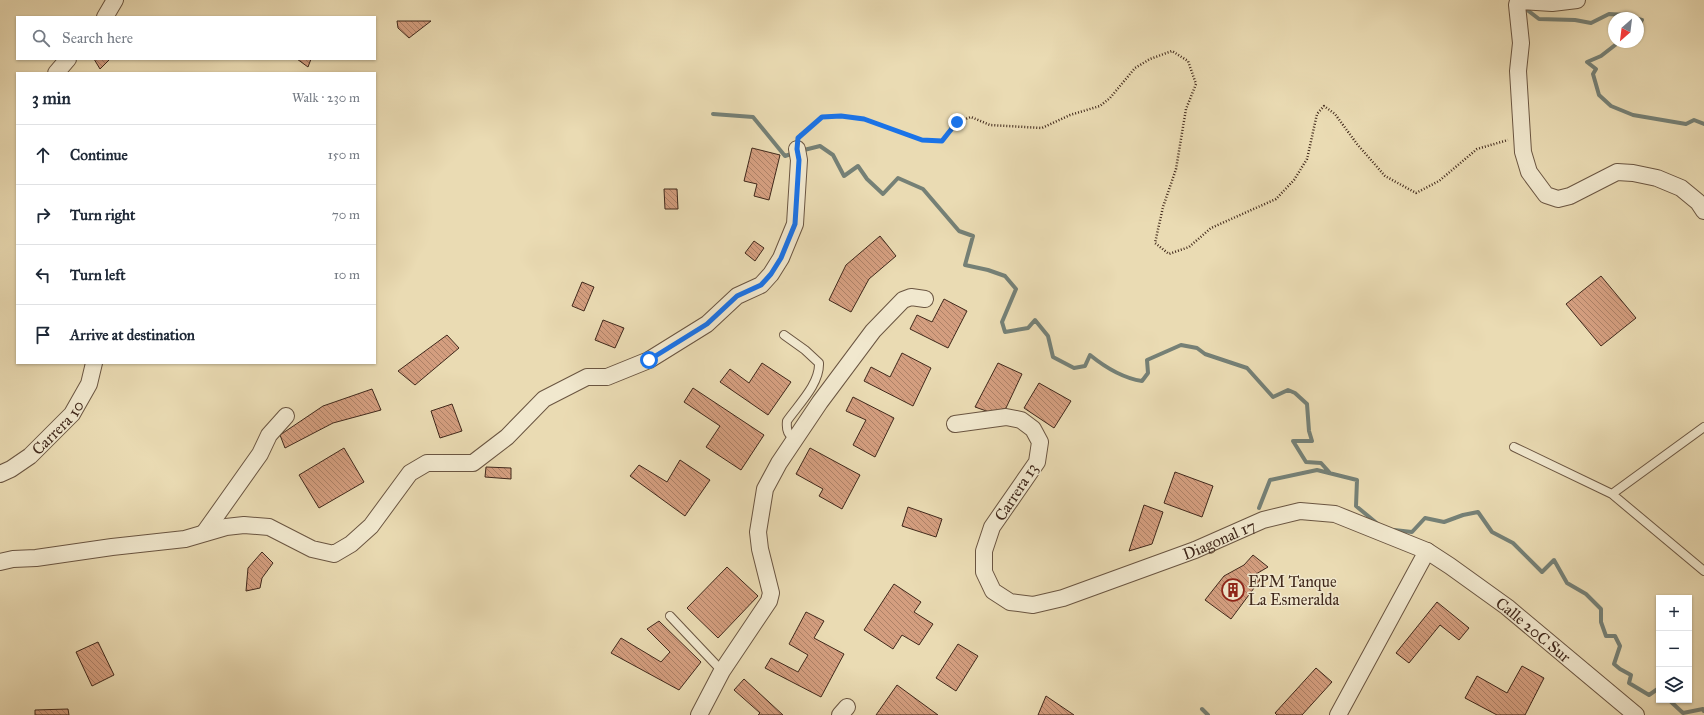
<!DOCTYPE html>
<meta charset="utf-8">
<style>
body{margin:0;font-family:"IM FELL Great Primer",serif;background:#f6f6f7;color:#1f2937}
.controls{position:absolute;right:12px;bottom:12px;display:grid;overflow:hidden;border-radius:0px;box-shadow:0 1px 3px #0004}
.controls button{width:36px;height:36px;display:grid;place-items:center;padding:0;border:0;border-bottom:1px solid #e0e1e3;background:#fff;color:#1f2937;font:20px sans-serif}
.compass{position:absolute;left:1608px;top:12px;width:36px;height:36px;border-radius:50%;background:#fff;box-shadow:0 1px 3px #0004;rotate:208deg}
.stop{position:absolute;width:12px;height:12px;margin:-9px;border:3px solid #1a73e8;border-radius:50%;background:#fff}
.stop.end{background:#1a73e8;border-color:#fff;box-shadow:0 1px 4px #0008}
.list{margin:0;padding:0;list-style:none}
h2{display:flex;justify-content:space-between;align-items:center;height:52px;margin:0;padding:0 16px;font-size:17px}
h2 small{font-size:13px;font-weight:400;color:#747a83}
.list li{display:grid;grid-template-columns:26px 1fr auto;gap:12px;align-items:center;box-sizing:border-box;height:60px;padding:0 16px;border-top:1px solid #e0e1e3}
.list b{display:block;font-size:15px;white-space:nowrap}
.list em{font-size:13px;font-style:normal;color:#747a83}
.icon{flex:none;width:22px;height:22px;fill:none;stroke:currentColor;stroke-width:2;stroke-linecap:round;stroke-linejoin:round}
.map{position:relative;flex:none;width:1704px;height:715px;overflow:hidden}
.search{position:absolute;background:#fff;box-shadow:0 1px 3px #0004;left:16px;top:16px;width:360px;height:44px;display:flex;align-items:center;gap:10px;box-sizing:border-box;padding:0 14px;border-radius:0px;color:#747a83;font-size:15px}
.panel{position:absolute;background:#fff;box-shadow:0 1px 3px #0004;left:16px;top:72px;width:360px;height:292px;border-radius:0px}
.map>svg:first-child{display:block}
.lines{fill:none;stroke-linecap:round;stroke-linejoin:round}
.stream{stroke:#758076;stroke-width:4}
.building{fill:url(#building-back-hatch);stroke:#40281b}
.service-casing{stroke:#6a5541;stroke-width:10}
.minor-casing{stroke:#6a5541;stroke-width:18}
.path{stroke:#40281b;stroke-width:2.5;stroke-dasharray:1 2;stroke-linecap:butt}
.service{stroke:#f1e8ce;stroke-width:8}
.minor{stroke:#f1e8ce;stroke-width:16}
.route{stroke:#1a73e8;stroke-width:5}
.labels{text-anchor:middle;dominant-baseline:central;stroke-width:3;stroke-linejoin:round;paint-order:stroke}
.street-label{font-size:16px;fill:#40281b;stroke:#f1e8ce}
.poi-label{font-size:16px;fill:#40281b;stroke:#f1e8ce;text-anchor:start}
</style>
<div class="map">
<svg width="1704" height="715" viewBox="0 0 1704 715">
<defs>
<pattern id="building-back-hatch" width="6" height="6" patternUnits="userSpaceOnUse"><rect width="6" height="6" fill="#d49e7f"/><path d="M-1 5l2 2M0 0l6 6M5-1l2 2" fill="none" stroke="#ad8167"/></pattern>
</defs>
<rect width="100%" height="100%" fill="#eadbb3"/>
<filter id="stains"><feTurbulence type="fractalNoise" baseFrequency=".005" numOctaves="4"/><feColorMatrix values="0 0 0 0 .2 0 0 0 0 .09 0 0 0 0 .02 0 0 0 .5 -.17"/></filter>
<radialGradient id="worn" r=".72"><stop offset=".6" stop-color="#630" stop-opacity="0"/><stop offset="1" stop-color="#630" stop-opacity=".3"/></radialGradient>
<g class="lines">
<path class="stream" d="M1522 6 1539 19 1575 20 1591 23 1609 14 1628 15 1636 18
M1638 19 1642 20 1638 26
M1619 42 1601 56 1587 62 1596 69 1593 74 1599 95 1611 106 1633 115 1686 124 1694 120 1704 124
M713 114 753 117 785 156 794 153
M800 151 820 146 833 155 844 176 858 166 867 179 883 194 898 178 923 189 959 231 973 236 965 265 988 270 1005 276 1016 289 1002 322 1005 332 1028 328 1035 320 1048 336 1053 357 1074 368 1085 366 1090 355C1106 368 1122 378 1142 381L1148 373 1147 360 1181 345 1197 348 1205 354 1247 368 1273 397 1288 390 1295 393 1307 404 1309 431 1312 441H1293L1306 462 1321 463 1330 473
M1259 508 1270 480 1317 470 1357 480 1356 506 1379 525
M1394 530 1412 532 1425 518 1444 522 1463 515 1478 512 1492 532 1513 543 1542 572 1554 560 1567 583 1586 594 1601 609V622L1606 636H1615L1620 646 1614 664 1620 669 1631 675 1629 683 1649 695 1659 688
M1669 700 1683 713 1703 709 1704 711
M1202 709 1208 715"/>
</g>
<path class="building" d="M397 21H431L409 38 398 28Z
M94 59H108L109 60 100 69Z
M297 59H311L308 67Z
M752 148 780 155 769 200 754 196 757 184 744 181Z
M664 189H677L678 209H665Z
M880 236 896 256 869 279 851 312 829 300 846 265Z
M754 241 764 248 755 261 745 253Z
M1601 276 1636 318 1601 346 1566 304Z
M582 282 594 287 584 311 572 306Z
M944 299 967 311 948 348 910 329 917 315 932 322Z
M603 320 624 328 615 348 595 340Z
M447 335 459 348 415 385 398 371Z
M902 353 931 368 913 406 864 381 871 367 890 377Z
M762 363 791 382 768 415 720 382 730 369 749 383Z
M998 363 1022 374 1006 408 992 413 975 407Z
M1039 383 1071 401 1054 428 1024 408Z
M693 388 764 435 741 470 706 447 720 426 684 402Z
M372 389 381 410 333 423 285 448 280 435 323 406Z
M853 397 894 418 875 457 853 445 866 420 846 411Z
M452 404 462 431 440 438 431 411Z
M344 448 364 482 319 508 299 475Z
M810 448 860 475 842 509 819 496 823 489 796 474Z
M680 460 710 480 685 516 630 476 639 465 667 482Z
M486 467 511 468V479L485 477Z
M1175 472 1213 486 1202 517 1164 503Z
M1144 505 1163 512 1152 544 1129 551Z
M908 507 942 519 936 537 902 526Z
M262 552 273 563 262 578 260 588 246 591 248 568Z
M1253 555 1268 567 1256 574 1260 580 1231 619 1205 600 1224 576 1244 565Z
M727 567 758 596 718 638 687 608Z
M894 584 921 602 914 612 933 624 919 645 902 635 893 649 864 630Z
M1437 602 1469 628 1459 640 1440 625 1409 663 1396 653Z
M806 612 824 621 814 638 844 654 821 697 765 668 771 658 798 672 808 655 789 644Z
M659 621 701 662 679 690 611 653 621 638 661 662 670 652 647 629Z
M98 642 114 675 92 686 76 652Z
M958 644 978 656 956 691 936 678Z
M1522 666 1544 678 1525 715H1497L1465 698 1477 676 1507 693Z
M1316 668 1332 682 1302 715H1277L1275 713Z
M744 679 783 715H758L760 713 734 690Z
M897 685 938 715H876Z
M1046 696 1074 715H1038Z
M68 709 69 715H35V710Z"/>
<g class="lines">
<g class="service-casing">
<path id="service" d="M784 335 805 350 819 363C820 384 798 405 787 421 786 431 788 435 796 440
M1514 447 1612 494 1704 571
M1612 494 1704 427
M670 616 722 671"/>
</g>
<g class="minor-casing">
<g id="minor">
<path d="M1577 0 1552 3 1518 1 1517 5 1521 43 1518 71 1523 152 1529 172 1546 195 1558 199 1570 196 1617 172 1633 173 1657 178 1681 188 1698 202 1704 211"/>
<path d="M105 17 115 0"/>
<path d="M56 73 68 59"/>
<path id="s1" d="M955 424 1006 417 1021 420 1033 429 1040 442 1037 462 992 527 984 551V572L993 591 1010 602 1033 605 1063 598 1195 550 1263 520 1300 511 1335 514 1427 551 1450 566 1507 607 1636 715"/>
<path id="s2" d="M0 474 11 469 30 456 72 414 89 384 94 363"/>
<path d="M204 533 260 454 269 435 286 416"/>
<path d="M0 562 13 559 36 558 112 547 185 539 226 527 244 525 269 527 312 549 334 554 351 544 371 526 410 473 427 463H473L507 437 544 399 587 377H607L649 360 707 324 737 296 761 285 771 274 781 258 795 224 799 160 797 149"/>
<path d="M699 715 722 671 769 601 771 593 760 549 758 532 765 489 779 463 820 402 873 331 903 300 911 297 925 299"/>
<path d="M840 715 847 707"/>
<path d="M1338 715 1427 551"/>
</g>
</g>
<path class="path" d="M800 135 822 117 841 116 864 119 922 140 941 141 957 122 971 117 990 125 1042 128 1070 115 1100 106 1110 98 1135 68 1150 59 1172 51 1188 61 1196 84 1186 109 1176 169 1163 207 1155 243 1169 254 1189 247 1211 228 1276 199 1294 180 1307 159 1317 114 1324 106 1335 114 1357 144 1385 176 1416 193 1439 181 1477 149 1508 140"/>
<use href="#service" class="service"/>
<use href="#minor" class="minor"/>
</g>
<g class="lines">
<path class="route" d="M649 360 707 324 737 296 761 285 771 274 781 258 795 224 799 160 797 149 798 138 822 117 841 116 864 119 922 140 942 141 957 122"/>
</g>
<defs>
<g id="building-ring" transform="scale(1.15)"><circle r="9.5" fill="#f1e8ce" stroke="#8f2418" stroke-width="1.5"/><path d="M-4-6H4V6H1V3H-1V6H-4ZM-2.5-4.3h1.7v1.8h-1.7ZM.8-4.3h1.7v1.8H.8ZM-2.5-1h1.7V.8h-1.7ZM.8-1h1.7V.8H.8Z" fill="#8f2418"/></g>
</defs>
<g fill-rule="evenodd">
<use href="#building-ring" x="1233" y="590"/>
</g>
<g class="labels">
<g class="street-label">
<text stroke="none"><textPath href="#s2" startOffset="75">Carrera 10</textPath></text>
<text transform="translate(1016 492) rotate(-57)">Carrera 13</text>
<text stroke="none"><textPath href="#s1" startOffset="504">Diagonal 17</textPath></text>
<text stroke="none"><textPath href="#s1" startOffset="857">Calle 20C Sur</textPath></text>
</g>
<g class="poi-label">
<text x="1248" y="581">EPM Tanque<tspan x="1248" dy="18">La Esmeralda</tspan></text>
</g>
</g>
<rect width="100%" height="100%" filter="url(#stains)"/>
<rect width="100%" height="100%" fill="url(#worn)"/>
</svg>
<div class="controls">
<button>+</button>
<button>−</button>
<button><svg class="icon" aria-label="layers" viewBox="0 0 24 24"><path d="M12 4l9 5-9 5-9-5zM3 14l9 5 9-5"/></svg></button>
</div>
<svg class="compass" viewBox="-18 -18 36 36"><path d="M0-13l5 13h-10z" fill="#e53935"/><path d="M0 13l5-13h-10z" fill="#747a83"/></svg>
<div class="stop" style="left:649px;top:360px"></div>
<div class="stop end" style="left:957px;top:122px"></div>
<div class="search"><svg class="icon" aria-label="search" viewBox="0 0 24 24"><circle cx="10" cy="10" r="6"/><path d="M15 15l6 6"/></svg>Search here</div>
<section class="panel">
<h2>3 min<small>Walk · 230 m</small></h2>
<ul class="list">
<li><svg class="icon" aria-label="ahead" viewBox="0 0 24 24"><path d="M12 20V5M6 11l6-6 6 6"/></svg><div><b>Continue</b></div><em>150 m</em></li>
<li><svg class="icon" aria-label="right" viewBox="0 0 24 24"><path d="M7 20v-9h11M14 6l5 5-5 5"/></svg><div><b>Turn right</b></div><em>70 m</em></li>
<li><svg class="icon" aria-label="left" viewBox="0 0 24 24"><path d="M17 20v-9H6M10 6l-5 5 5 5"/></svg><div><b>Turn left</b></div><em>10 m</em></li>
<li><svg class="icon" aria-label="arrive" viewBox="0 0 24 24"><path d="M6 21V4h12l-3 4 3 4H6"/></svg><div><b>Arrive at destination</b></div></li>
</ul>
</section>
</div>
